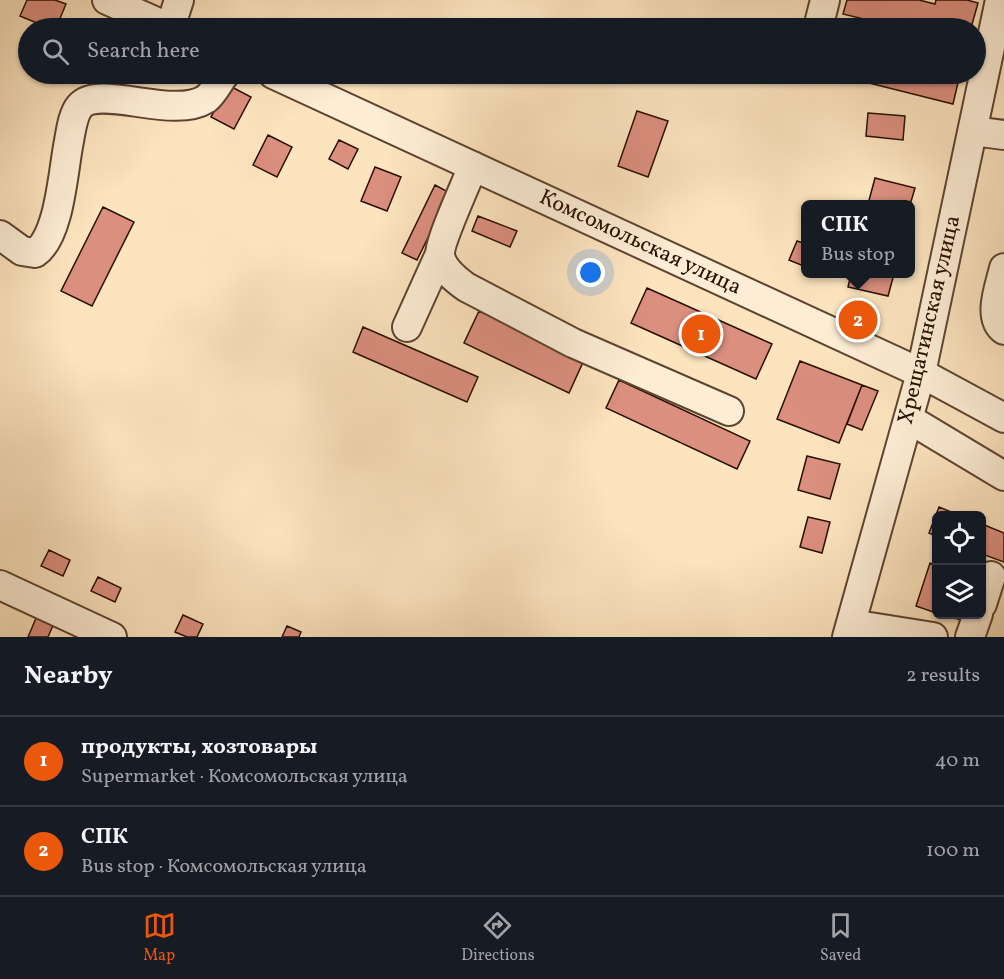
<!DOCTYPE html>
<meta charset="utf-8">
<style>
body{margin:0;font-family:Vollkorn,serif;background:#20242c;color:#f1f3f6}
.controls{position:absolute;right:18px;bottom:18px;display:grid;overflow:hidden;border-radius:9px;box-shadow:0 2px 4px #0004}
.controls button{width:54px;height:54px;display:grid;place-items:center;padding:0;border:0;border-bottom:2px solid #363941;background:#171b24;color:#f1f3f6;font:30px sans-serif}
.you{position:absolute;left:591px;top:273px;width:21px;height:21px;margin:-15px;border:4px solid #fff;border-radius:50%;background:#1a73e8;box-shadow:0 0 0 9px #1a73e833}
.badge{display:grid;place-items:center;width:39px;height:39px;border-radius:50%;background:#ea580c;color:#fff;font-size:20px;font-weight:700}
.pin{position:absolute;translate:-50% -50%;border:3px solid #fff;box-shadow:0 2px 6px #0006}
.popup{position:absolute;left:801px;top:200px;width:114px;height:78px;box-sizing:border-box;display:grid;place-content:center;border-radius:9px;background:#171b24;filter:drop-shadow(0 2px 4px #0005);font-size:20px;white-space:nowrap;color:#9ea1a6}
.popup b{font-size:22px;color:#f1f3f6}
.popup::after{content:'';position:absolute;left:50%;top:100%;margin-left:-12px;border:12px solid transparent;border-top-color:#171b24}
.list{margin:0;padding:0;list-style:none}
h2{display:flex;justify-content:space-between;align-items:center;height:78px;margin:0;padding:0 24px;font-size:26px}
h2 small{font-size:20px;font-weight:400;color:#9ea1a6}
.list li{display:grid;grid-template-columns:39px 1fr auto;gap:18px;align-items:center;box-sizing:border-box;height:90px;padding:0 24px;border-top:2px solid #363941}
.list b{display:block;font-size:22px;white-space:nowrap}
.list p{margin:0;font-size:20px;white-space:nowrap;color:#9ea1a6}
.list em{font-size:20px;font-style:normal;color:#9ea1a6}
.icon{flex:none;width:33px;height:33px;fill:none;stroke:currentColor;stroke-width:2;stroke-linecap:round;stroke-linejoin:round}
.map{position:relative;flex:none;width:1004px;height:637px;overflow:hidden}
.search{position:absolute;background:#171b24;box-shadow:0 2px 4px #0004;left:18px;right:18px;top:18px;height:66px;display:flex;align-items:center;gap:15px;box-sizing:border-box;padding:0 21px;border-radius:33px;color:#9ea1a6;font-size:22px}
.sheet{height:258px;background:#171b24}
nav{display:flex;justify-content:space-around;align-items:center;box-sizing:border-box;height:84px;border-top:2px solid #363941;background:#171b24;font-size:16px;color:#9ea1a6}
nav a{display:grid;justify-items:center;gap:3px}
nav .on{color:#ea580c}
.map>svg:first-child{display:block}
.building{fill:#db8f7f;stroke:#2a0f00;stroke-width:1.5}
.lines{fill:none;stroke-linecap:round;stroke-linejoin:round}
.minor-casing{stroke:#5e4430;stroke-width:32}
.minor{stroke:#fdedd5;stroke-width:28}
.labels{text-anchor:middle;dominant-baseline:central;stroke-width:4.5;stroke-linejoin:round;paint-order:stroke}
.street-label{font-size:22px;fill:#2a0f00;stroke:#fdedd5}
</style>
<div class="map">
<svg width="1004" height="637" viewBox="0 0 1004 637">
<rect width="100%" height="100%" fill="#fce4bf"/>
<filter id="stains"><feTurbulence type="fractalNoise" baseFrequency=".00333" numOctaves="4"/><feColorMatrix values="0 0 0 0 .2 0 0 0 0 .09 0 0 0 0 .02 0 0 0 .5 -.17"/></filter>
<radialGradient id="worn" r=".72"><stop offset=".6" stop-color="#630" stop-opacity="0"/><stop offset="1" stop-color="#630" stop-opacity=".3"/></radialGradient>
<path class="building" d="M27 0H55L66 4 56 28H49L20 16Z
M847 0H919L935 4 936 0H967L978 3 971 28H870L872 21 843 14Z
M859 74H960L953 104 857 80Z
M228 85 251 97 234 129 211 117Z
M637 111 668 121 648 177 618 166Z
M868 113 905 116 903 140 866 136Z
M268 135 292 147 277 177 253 165Z
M339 140 358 149 348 169 329 159Z
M375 167 401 177 387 211 361 201Z
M875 178 915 188 910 205 868 204Z
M435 185 450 193 417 260 402 253Z
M103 207 134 222 92 306 61 291Z
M478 216 517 231 510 247 472 231Z
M797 241 806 244V267L789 260Z
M851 274H894L888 296 848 287Z
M647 288 772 344 756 379 631 323Z
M479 311 584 360 569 393 464 343Z
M363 327 478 377 467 402 353 352Z
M800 361 862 385 839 443 777 419Z
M619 380 750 441 737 469 606 408Z
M862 385 878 391 862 430 847 424Z
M807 456 840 464 830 499 798 490Z
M939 507 961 516H936V536L929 533Z
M808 517 830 522 822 553 800 547Z
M982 524 1004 533V562L982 554Z
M49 550 70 560 63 576 41 566Z
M930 563 936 566V613L916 606Z
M98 577 121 588 115 602 91 591Z
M942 614H963L961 620Z
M183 615 203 624 197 637H187L175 632Z
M37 616 54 623 48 637H28Z
M287 626 301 632 299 637H282Z"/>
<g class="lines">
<g class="minor-casing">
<path id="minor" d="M107 0 170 28
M170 28 179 0
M818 28 825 0
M273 74 921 373 1004 418
M973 131 1004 135
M473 166C467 182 439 242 440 255 442 269 455 279 466 287L573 343 729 411
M0 235 22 251 35 253C60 236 63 170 69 141 71 130 73 114 80 106 100 84 173 120 206 99 213 94 219 81 225 74
M1004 268C1000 286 987 317 1004 330
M407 327 440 254
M909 419 1004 476
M0 585 112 637
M982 604 991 576
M851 624 933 637
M847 637 921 373 1000 0
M970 637 978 614"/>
</g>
<use href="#minor" class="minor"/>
</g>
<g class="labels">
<g class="street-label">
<text transform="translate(640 243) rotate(25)">Комсомольская улица</text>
<text transform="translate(930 320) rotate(-77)">Хрещатинская улица</text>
</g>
</g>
<rect width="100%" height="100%" filter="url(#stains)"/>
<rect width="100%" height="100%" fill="url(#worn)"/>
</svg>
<div class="controls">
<button><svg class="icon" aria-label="locate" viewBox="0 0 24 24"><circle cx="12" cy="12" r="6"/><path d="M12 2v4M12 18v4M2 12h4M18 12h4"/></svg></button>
<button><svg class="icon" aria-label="layers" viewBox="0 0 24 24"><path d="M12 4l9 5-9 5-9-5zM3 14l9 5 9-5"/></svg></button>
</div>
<div class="you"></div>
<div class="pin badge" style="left:701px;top:334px">1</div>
<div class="pin badge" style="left:858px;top:320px">2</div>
<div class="popup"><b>СПК</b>Bus stop</div>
<div class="search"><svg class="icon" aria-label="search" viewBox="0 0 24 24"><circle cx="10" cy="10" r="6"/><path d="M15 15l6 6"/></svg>Search here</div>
</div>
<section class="sheet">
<h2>Nearby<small>2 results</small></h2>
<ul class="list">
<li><span class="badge">1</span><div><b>продукты, хозтовары</b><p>Supermarket · Комсомольская улица</p></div><em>40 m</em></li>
<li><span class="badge">2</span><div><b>СПК</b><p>Bus stop · Комсомольская улица</p></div><em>100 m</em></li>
</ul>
</section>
<nav>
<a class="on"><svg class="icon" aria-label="map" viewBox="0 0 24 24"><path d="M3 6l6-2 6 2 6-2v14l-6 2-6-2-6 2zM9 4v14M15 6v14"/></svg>Map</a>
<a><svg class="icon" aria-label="directions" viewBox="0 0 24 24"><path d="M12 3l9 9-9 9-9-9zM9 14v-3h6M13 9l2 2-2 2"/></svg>Directions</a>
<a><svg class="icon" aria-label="saved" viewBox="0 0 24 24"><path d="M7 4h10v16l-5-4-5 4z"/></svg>Saved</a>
</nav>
